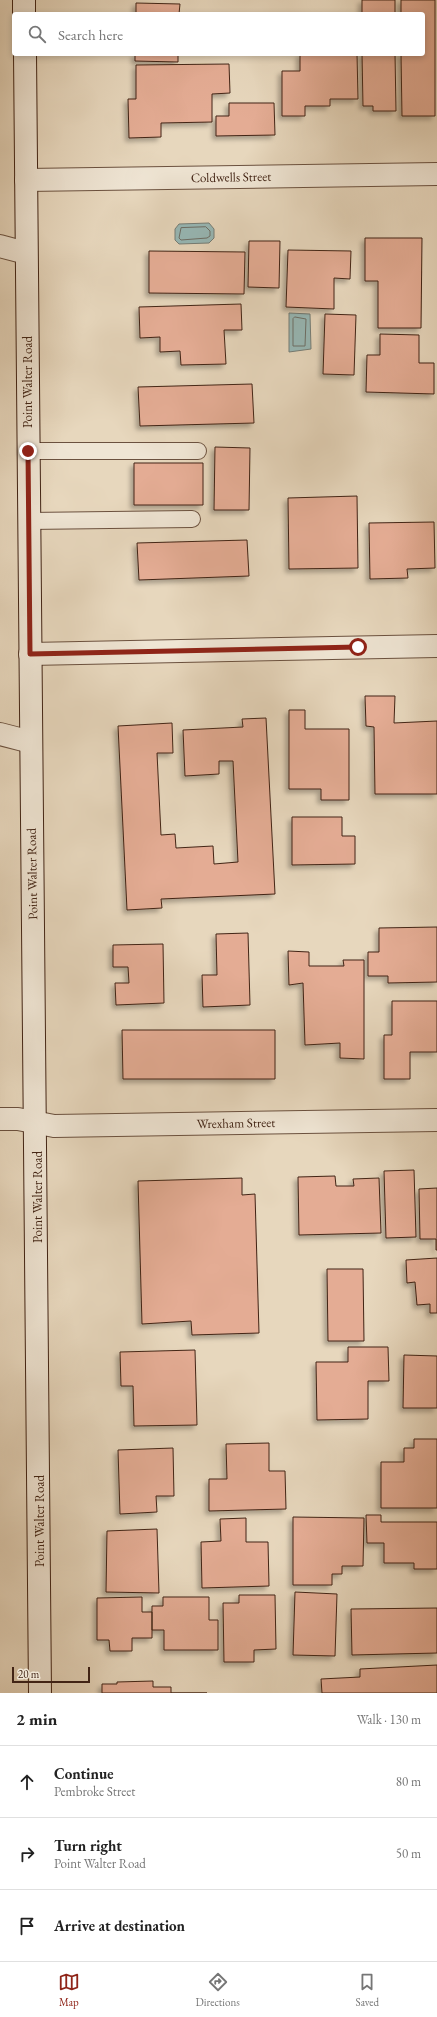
<!DOCTYPE html>
<meta charset="utf-8">
<style>
body{margin:0;font-family:"EB Garamond",serif;background:#f2f2f2;color:#222}
.scale{position:absolute;left:12px;bottom:10px;width:78px;box-sizing:border-box;padding-left:4px;border:2px solid #422415;border-top:0;font-size:11px;line-height:14px;white-space:nowrap;color:#422415;-webkit-text-stroke:3px #efe5d4;paint-order:stroke}
.stop{position:absolute;width:12px;height:12px;margin:-9px;border:3px solid #8f2418;border-radius:50%;background:#fff}
.stop.end{background:#8f2418;border-color:#fff;box-shadow:0 1px 4px #0008}
.list{margin:0;padding:0;list-style:none}
h2{display:flex;justify-content:space-between;align-items:center;height:52px;margin:0;padding:0 16px;font-size:17px}
h2 small{font-size:13px;font-weight:400;color:#767676}
.list li{display:grid;grid-template-columns:26px 1fr auto;gap:12px;align-items:center;box-sizing:border-box;height:72px;padding:0 16px;border-top:1px solid #e0e0e0}
.list b{display:block;font-size:15px;white-space:nowrap}
.list p{margin:0;font-size:13px;white-space:nowrap;color:#767676}
.list em{font-size:13px;font-style:normal;color:#767676}
.icon{flex:none;width:22px;height:22px;fill:none;stroke:currentColor;stroke-width:2;stroke-linecap:round;stroke-linejoin:round}
.map{position:relative;flex:none;width:437px;height:1693px;overflow:hidden}
.search{position:absolute;background:#fff;box-shadow:0 2px 6px #0003;left:12px;right:12px;top:12px;height:44px;display:flex;align-items:center;gap:10px;box-sizing:border-box;padding:0 14px;border-radius:4px;color:#767676;font-size:15px}
.sheet{height:268px;background:#fff}
nav{display:flex;justify-content:space-around;align-items:center;box-sizing:border-box;height:56px;border-top:1px solid #e0e0e0;background:#fff;font-size:11px;color:#767676}
nav a{display:grid;justify-items:center;gap:2px}
nav .on{color:#8f2418}
.map>svg:first-child{display:block}
.water{fill:#97b8b6;stroke:#757d76}
.lines{fill:none;stroke-linecap:round;stroke-linejoin:round}
.shore{stroke:#6c6e66;stroke-width:1}
.building{fill:#e4ac94;stroke:#422415;filter:url(#shadow)}
.lane-casing{stroke:#6b513f;stroke-width:18}
.street-casing{stroke:#6b513f;stroke-width:24}
.secondary-casing{stroke:#422415;stroke-width:24}
.lane{stroke:#efe5d4;stroke-width:16}
.street{stroke:#efe5d4;stroke-width:22}
.secondary{stroke:#efe5d4;stroke-width:22}
.route{stroke:#8f2418;stroke-width:5}
.labels{text-anchor:middle;dominant-baseline:central;stroke-width:3;stroke-linejoin:round;paint-order:stroke}
.street-label{font-size:13px;fill:#422415;stroke:#efe5d4}
</style>
<div class="map">
<svg width="437" height="1693" viewBox="0 0 437 1693">
<defs>
<filter id="shadow"><feDropShadow dx="-3.5" dy="3.5" stdDeviation="2" flood-color="#0004"/></filter>
</defs>
<rect width="100%" height="100%" fill="#e7d7bd"/>
<filter id="stains"><feTurbulence type="fractalNoise" baseFrequency=".005" numOctaves="4"/><feColorMatrix values="0 0 0 0 .2 0 0 0 0 .09 0 0 0 0 .02 0 0 0 .5 -.17"/></filter>
<radialGradient id="worn" r=".72"><stop offset=".6" stop-color="#630" stop-opacity="0"/><stop offset="1" stop-color="#630" stop-opacity=".3"/></radialGradient>
<path class="water" d="M209 223 214 229V238L209 243 179 244 175 240V229L179 224Z
M289 313 310 314 311 349 289 352Z"/>
<g class="lines">
<path class="shore" d="M206 227 210 231V236L207 238 181 240 179 238 181 228Z
M295 317 306 319 305 346H293V319Z"/>
</g>
<path class="building" d="M362 0H395V14H362Z
M401 0H435V116H402L401 54H423V14H401Z
M136 3 180 4 179 14H136Z
M135 54H178V62L135 61Z
M300 54H357L358 99H330V106H305V116H282V71H300Z
M362 54H395L396 111H373V106H363Z
M229 64 230 93 212 94V122L161 123V137L129 138 128 99H136V65Z
M229 103H274L275 135 216 136V116H229Z
M365 238H422L421 328H378V281H365Z
M249 241H280L279 288 248 287Z
M288 250 351 251 350 279 334 278V309L286 307Z
M149 251 245 252 244 294 149 293Z
M241 304 242 330H224L226 364 181 365 180 351 160 352V337L140 338 139 307Z
M325 314 356 315 354 375 323 374Z
M380 334 419 335V363H434V394L366 392 367 355H380Z
M252 384 254 423 140 426 138 387Z
M215 447 250 448 249 510H214Z
M134 463H203V505H134Z
M357 496 358 568 289 569 288 498Z
M434 522 435 568 407 569 408 578 370 579 369 523Z
M247 540 249 576 139 580 137 543Z
M365 696H395L394 723 437 721V794H375L374 727 366 726Z
M289 710H305V729H349V800H321V789H289Z
M266 718 275 894 161 899 162 908 127 910 118 726 172 723 173 753H157L161 835 175 834 176 848 213 846 214 864 238 862 233 761H219V774L185 776 183 730 243 727 242 719Z
M292 817H342V836H355V864L292 865Z
M437 927V982L388 983V976H368V952H379V928Z
M248 933 250 1005 203 1007 202 975H217L216 934Z
M163 944 164 1003 116 1005 115 983H129L128 967H113V945Z
M288 951 309 952V966H344L343 960H364V1059L340 1058V1043L305 1045 303 983 289 985Z
M392 1001H437V1052H410V1079H384V1035H392Z
M122 1030H275V1079H123Z
M414 1170 416 1237 386 1238 384 1171Z
M335 1176 336 1186H354L353 1179 379 1178 381 1233 299 1235 298 1177Z
M242 1178V1195L255 1194 259 1333 192 1335 191 1321 142 1324 138 1181Z
M437 1188V1250H436V1239H420L419 1189Z
M437 1258V1313H430V1304L417 1305 415 1282 407 1283 406 1260Z
M327 1269H363L364 1341H328Z
M348 1347H388L389 1381H368V1419L317 1420 316 1362H348Z
M195 1350 197 1425 134 1426 133 1386H121L120 1352Z
M404 1355 437 1356V1408H403Z
M414 1439H437V1508H381V1462H404V1448H414Z
M269 1443V1471H285L286 1509 209 1511V1479H227L226 1444Z
M173 1448 174 1496H156L157 1512 120 1514 118 1450Z
M366 1515H381V1522H437V1569H414V1563H384V1543H367Z
M293 1517 364 1518 363 1566H342V1574H332V1585H293Z
M246 1518V1542H268L269 1586 202 1588 201 1542 221 1541 220 1519Z
M157 1529 159 1593 106 1592 107 1531Z
M295 1592 337 1594 335 1656 293 1655Z
M239 1595H275L276 1649 254 1650V1662H224L223 1603H239Z
M142 1597V1612H152V1638H132V1651H110L109 1640H97V1598Z
M163 1597H209V1620H218V1650H164V1630H152V1606H163Z
M437 1608V1653L352 1655 351 1609Z
M437 1665V1693H322L321 1679 360 1677V1669Z
M153 1681V1687H171V1693H207H102V1684H117V1682Z"/>
<g class="lines">
<g class="lane-casing">
<path id="lane" d="M28 451H198
M28 521 192 519"/>
</g>
<g class="street-casing">
<path id="street" d="M26 180 437 174
M0 246 26 253
M30 654 437 646
M0 734 31 742
M0 1119H18L54 1126 437 1120"/>
</g>
<g class="secondary-casing">
<path id="secondary" d="M24 0V14
M25 54 40 1693"/>
</g>
<use href="#lane" class="lane"/>
<use href="#street" class="street"/>
<use href="#secondary" class="secondary"/>
</g>
<g class="lines">
<path class="route" d="M28 451 30 654 358 647"/>
</g>
<g class="labels">
<g class="street-label">
<text transform="translate(231 177) rotate(-1)">Coldwells Street</text>
<text transform="translate(27 382) rotate(-90)">Point Walter Road</text>
<text transform="translate(32 874) rotate(-91)">Point Walter Road</text>
<text transform="translate(236 1123) rotate(-1)">Wrexham Street</text>
<text transform="translate(37 1197) rotate(-90)">Point Walter Road</text>
<text transform="translate(39 1521) rotate(-90)">Point Walter Road</text>
</g>
</g>
<rect width="100%" height="100%" filter="url(#stains)"/>
<rect width="100%" height="100%" fill="url(#worn)"/>
</svg>
<div class="scale">20 m</div>
<div class="stop" style="left:358px;top:647px"></div>
<div class="stop end" style="left:28px;top:451px"></div>
<div class="search"><svg class="icon" aria-label="search" viewBox="0 0 24 24"><circle cx="10" cy="10" r="6"/><path d="M15 15l6 6"/></svg>Search here</div>
</div>
<section class="sheet">
<h2>2 min<small>Walk · 130 m</small></h2>
<ul class="list">
<li><svg class="icon" aria-label="ahead" viewBox="0 0 24 24"><path d="M12 20V5M6 11l6-6 6 6"/></svg><div><b>Continue</b><p>Pembroke Street</p></div><em>80 m</em></li>
<li><svg class="icon" aria-label="right" viewBox="0 0 24 24"><path d="M7 20v-9h11M14 6l5 5-5 5"/></svg><div><b>Turn right</b><p>Point Walter Road</p></div><em>50 m</em></li>
<li><svg class="icon" aria-label="arrive" viewBox="0 0 24 24"><path d="M6 21V4h12l-3 4 3 4H6"/></svg><div><b>Arrive at destination</b></div></li>
</ul>
</section>
<nav>
<a class="on"><svg class="icon" aria-label="map" viewBox="0 0 24 24"><path d="M3 6l6-2 6 2 6-2v14l-6 2-6-2-6 2zM9 4v14M15 6v14"/></svg>Map</a>
<a><svg class="icon" aria-label="directions" viewBox="0 0 24 24"><path d="M12 3l9 9-9 9-9-9zM9 14v-3h6M13 9l2 2-2 2"/></svg>Directions</a>
<a><svg class="icon" aria-label="saved" viewBox="0 0 24 24"><path d="M7 4h10v16l-5-4-5 4z"/></svg>Saved</a>
</nav>
